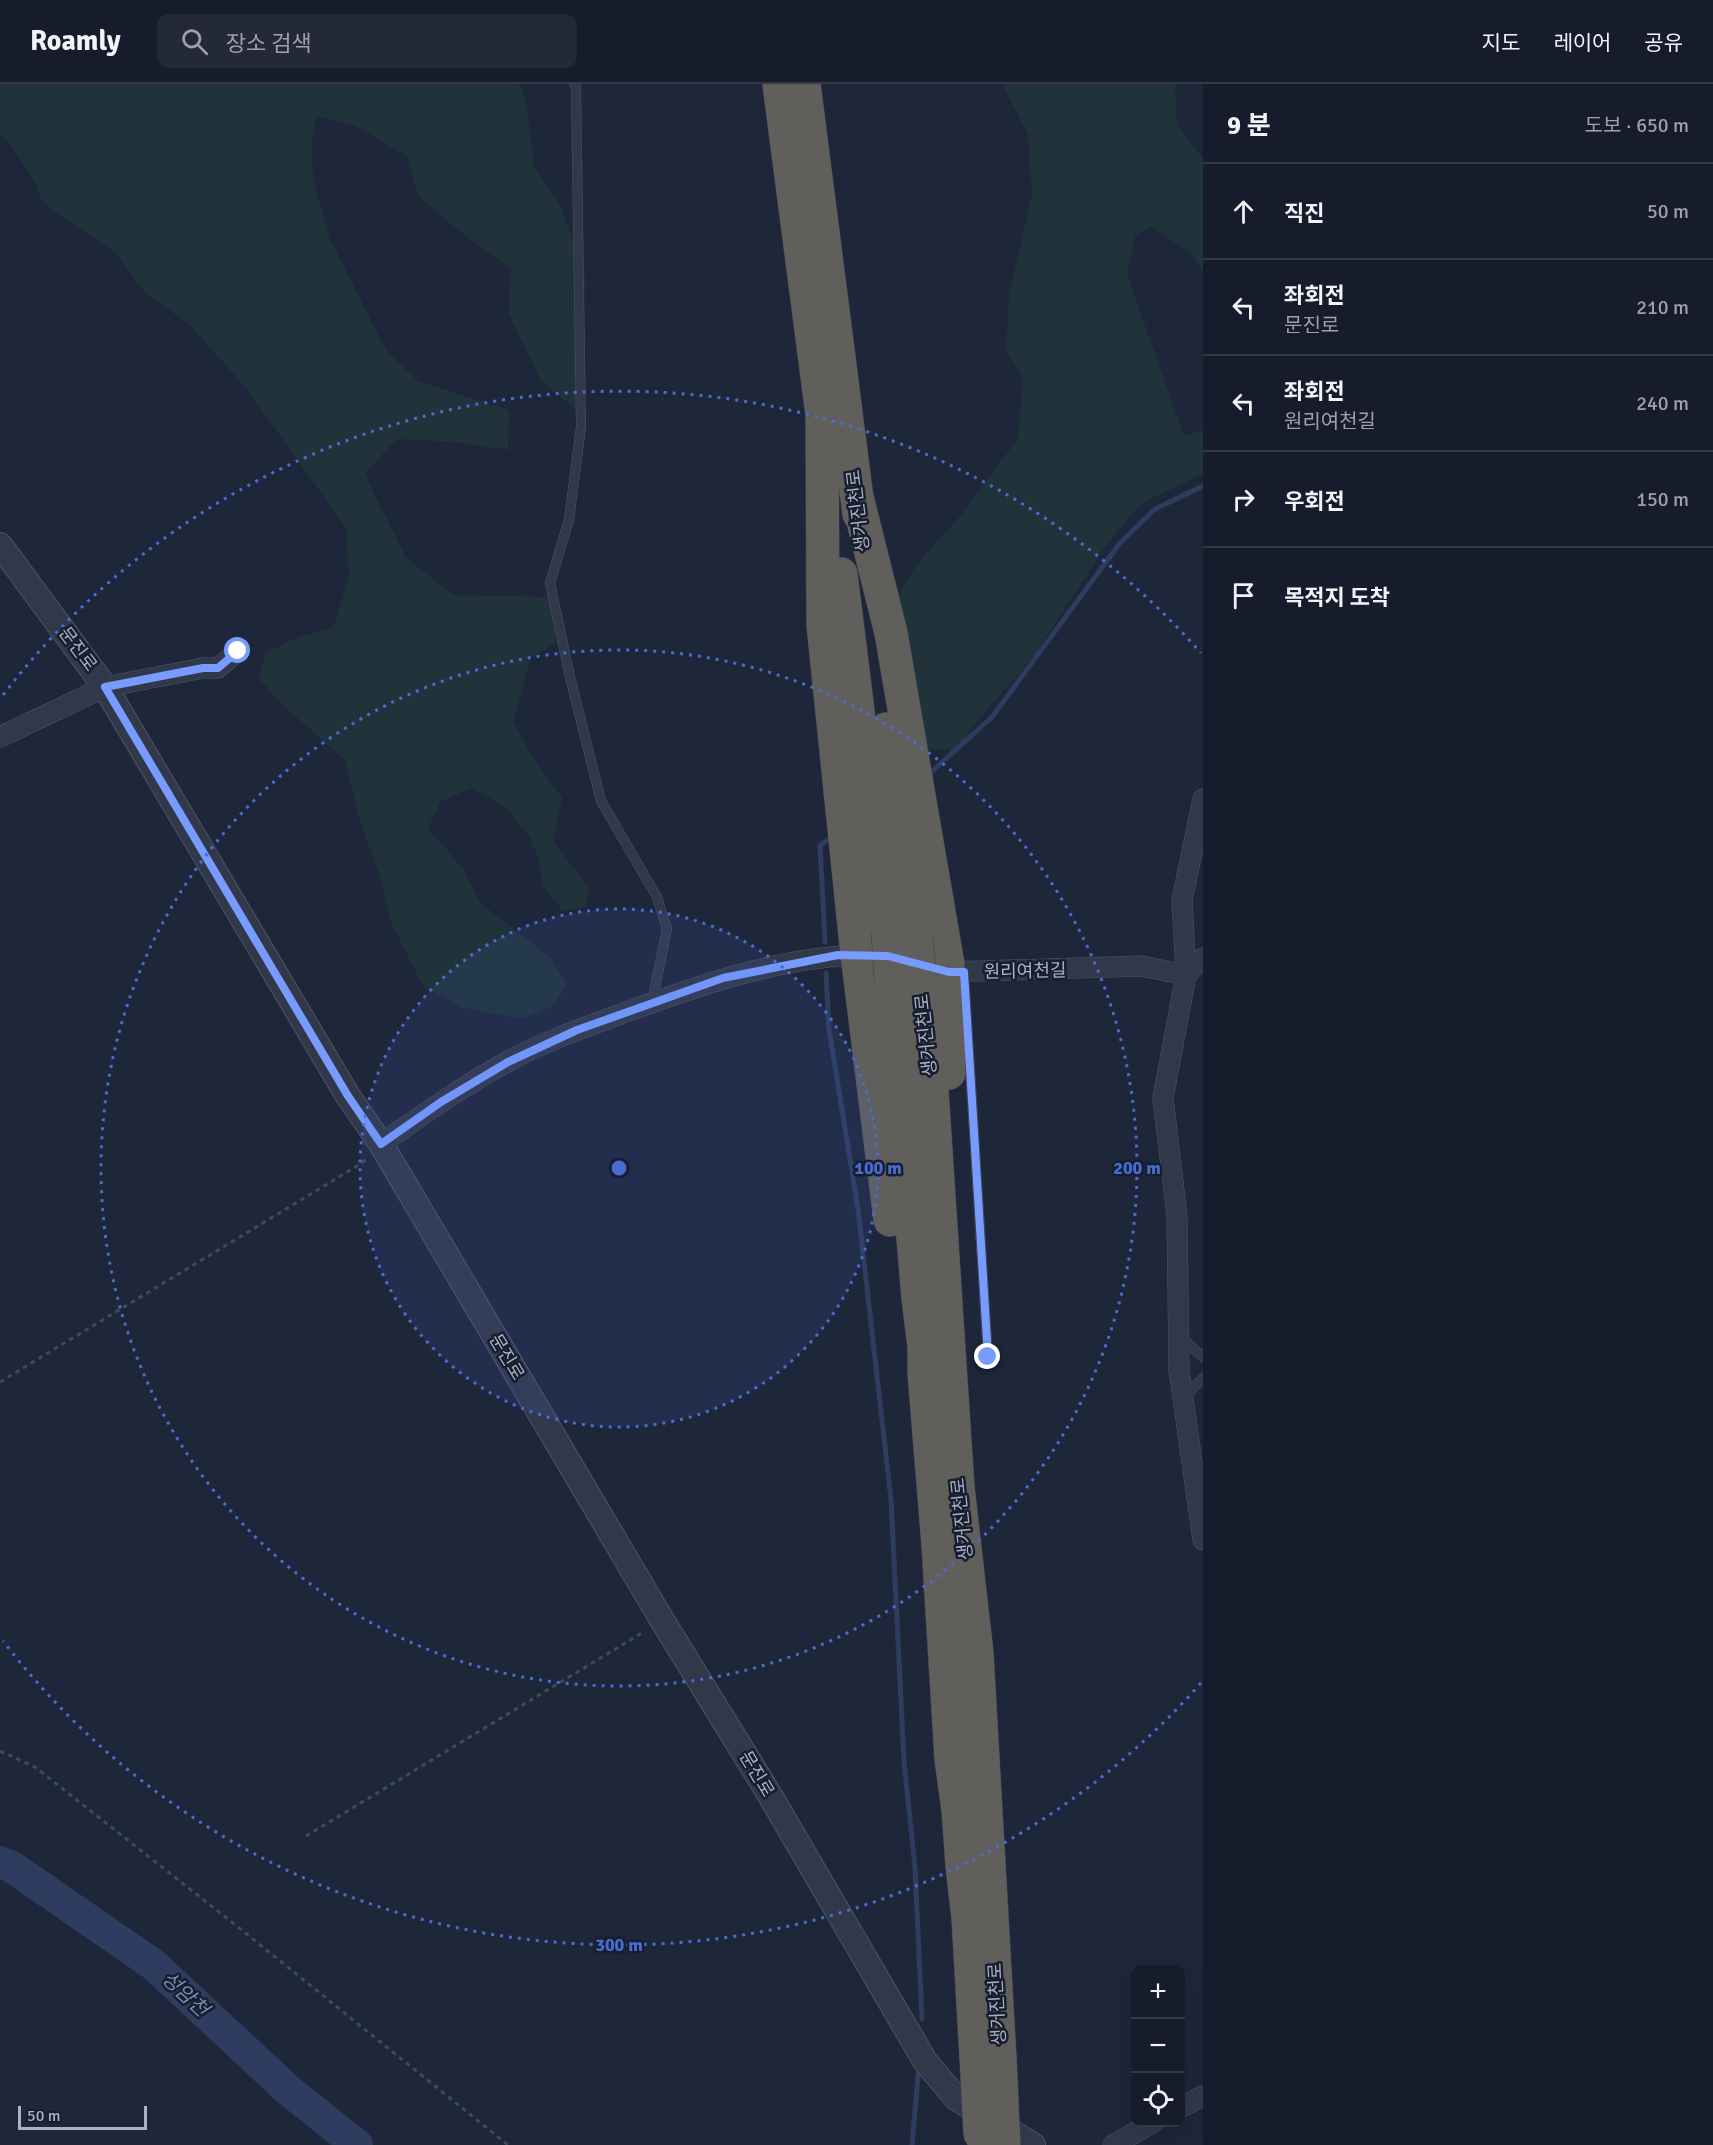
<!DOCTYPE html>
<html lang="ko">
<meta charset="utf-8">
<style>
body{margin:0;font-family:Signika,"Noto Sans KR",sans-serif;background:#232937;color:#f1f3f6}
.controls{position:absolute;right:18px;bottom:18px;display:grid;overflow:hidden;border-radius:12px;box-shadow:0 6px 24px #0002}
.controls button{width:54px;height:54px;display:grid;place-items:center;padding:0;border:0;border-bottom:2px solid #353a47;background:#161c2b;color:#f1f3f6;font:30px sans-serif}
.scale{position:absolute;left:18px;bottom:15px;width:129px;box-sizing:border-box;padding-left:6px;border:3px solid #abb2c6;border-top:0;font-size:16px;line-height:21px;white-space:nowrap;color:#abb2c6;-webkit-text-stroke:4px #171e2d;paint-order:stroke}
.stop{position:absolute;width:18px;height:18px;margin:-14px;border:4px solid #789bff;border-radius:50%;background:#fff}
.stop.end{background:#789bff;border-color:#fff;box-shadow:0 2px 6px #0008}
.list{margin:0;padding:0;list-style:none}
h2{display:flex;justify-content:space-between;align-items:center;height:78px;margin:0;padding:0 24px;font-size:26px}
h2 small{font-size:20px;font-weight:400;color:#9ea1a9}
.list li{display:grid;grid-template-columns:39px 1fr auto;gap:18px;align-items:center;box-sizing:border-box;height:96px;padding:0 24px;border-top:2px solid #353a47}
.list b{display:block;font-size:22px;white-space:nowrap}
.list p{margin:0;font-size:20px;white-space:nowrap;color:#9ea1a9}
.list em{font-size:20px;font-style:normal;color:#9ea1a9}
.icon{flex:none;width:33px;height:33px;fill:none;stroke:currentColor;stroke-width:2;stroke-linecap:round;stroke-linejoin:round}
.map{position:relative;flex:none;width:1203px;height:2061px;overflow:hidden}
header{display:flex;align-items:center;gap:36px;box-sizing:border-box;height:84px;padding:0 30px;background:#161c2b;border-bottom:2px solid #353a47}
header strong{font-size:28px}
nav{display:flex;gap:33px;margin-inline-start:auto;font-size:21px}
.search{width:420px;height:54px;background:#232937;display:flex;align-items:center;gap:15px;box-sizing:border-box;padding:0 21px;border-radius:12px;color:#9ea1a9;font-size:22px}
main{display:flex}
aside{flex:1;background:#161c2b}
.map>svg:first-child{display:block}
.green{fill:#20333a}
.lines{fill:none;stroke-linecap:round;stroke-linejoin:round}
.stream{stroke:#2e3c5f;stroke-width:5}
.river{stroke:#2e3c5f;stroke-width:32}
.service-casing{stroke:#4f5567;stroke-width:10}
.minor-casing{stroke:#4f5567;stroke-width:21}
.tertiary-casing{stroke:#4f5567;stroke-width:26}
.trunk-casing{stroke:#394050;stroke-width:34}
.path{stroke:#3a4f54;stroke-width:3;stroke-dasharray:4.5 4.5;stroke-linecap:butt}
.service{stroke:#313849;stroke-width:9}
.minor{stroke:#313849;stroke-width:20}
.tertiary{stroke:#313849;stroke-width:24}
.trunk{stroke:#605f5c;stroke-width:33}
.trunk-bridge-casing{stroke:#394050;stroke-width:34;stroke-linecap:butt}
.trunk-bridge{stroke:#605f5c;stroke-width:33}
.route{stroke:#789bff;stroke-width:8}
.ring{fill:none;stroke:#486cd3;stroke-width:3;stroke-dasharray:3 6}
.labels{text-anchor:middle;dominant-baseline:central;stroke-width:5;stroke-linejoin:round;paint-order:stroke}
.street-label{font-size:18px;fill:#abb2c6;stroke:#171e2d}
.water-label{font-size:20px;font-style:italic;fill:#798bb6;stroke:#171e2d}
.centre{fill:#486cd3;stroke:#171e2d;stroke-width:3}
.ring-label{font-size:18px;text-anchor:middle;font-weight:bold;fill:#486cd3;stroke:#171e2d;stroke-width:5;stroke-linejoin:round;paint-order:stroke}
</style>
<header>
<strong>Roamly</strong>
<div class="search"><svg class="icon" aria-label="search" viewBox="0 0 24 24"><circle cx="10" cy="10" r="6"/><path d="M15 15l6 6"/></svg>장소 검색</div>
<nav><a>지도</a><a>레이어</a><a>공유</a></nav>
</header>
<main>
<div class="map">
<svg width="1203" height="2061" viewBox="0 0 1203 2061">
<rect width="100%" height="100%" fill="#1e2639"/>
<path class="green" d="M0 0H519L526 17 534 82 561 122 586 195 578 276 576 325 541 297 509 230 511 185 462 149 418 112 408 73 356 42 317 32 312 55 313 95 330 155 386 266 418 297 509 326 508 366 457 358 397 355 365 389 378 418 406 473 453 511 553 513 556 559 531 573 513 638 532 672 562 714 553 757 589 804 586 823 563 827 543 803 538 774 529 752 505 723 472 704 441 717 428 744 465 787 479 818 551 874 566 901 553 922 521 935 464 924 423 903 390 836 381 794 361 741 345 676 288 626 259 595 266 568 301 552 333 544 349 493 346 444 246 304 189 240 145 209 114 167 43 119 33 95 13 64 0 50Z
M1002 0H1177L1175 2 1177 40 1203 75V189L1190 168 1150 142 1135 152 1127 190 1184 352 1203 346V390L1142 419 1106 461 1035 571 981 633 957 665 927 666 897 513 917 480 962 430 1018 354 1023 295 1006 268 1009 210 1032 111 1028 51Z"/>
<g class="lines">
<path class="stream" d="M927 692 992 633 1120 459 1155 425 1203 402
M825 858 820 761 833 753
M826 889 829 945 858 1125 891 1415 904 1677 915 1784 922 1935
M912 2061 919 1981"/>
<path class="river" d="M0 1778 12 1783 154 1881 287 2005 357 2061"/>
<g class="service-casing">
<path id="service" d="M574 0 576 3 581 343 569 436 550 499 570 593 601 717 657 813 667 845 652 918
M964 888 988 1273
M1181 1253 1203 1273
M1184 1313 1203 1294"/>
</g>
<g class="minor-casing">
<path id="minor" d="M0 653 105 603 203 584H218L238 567
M1203 715 1182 816 1186 891 1163 1014 1177 1132 1179 1286 1203 1456
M939 885 949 888 1141 882 1186 891 1203 874
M381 1060C422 1031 463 1002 507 978 545 957 588 942 629 927 703 900 787 871 867 871
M1180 2024 1203 2012
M1113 2061 1154 2038"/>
</g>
<g class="tertiary-casing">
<path id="tertiary" d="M0 461 105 603 348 1012 381 1060 662 1536 768 1708 925 1977 956 2014 1033 2061"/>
</g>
<g class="trunk-casing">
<path id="trunk" d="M779 0 824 346
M804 0 859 430
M822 325 823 541 857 871 890 1136
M856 409 891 549 948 880 949 989
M841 490 882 820 888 849
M886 645 916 854
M891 895 918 1214 924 1263V1289L938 1461 951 1675 958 1726 962 1782 968 1834 976 1973
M921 896 931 990 958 1403 977 1569 1000 1974"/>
</g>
<path class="path" d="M0 1298 362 1079 367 1074
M0 1667 35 1683 238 1843 508 2061
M306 1752 645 1547"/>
<use href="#service" class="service"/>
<use href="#minor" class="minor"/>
<use href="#tertiary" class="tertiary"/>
<use href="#trunk" class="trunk"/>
<g class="trunk-bridge-casing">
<path id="trunk-bridge" d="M888 849 891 895
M916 854 921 896
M976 1973 980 2050
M1000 1974 1004 2061"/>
</g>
<use href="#trunk-bridge" class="trunk-bridge"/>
</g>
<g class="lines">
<path class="route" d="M238 567 218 584H203L105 603 348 1012 381 1060 441 1018 508 978 577 946 723 894 838 871 888 872 949 888H964L988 1273"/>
</g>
<circle cx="619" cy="1084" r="259" fill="#486cd3" fill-opacity=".12"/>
<g class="ring">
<circle cx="619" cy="1084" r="259"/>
<circle cx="619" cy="1084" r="518"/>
<path d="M1201 1599A777 777 0 0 1 3 1557M3 611A777 777 0 0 1 1201 569"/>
</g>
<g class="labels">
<g class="street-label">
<text transform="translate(858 427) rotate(-97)">생거진천로</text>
<text transform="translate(78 565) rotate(53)">문진로</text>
<text transform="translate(1025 887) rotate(-1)">원리여천길</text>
<text transform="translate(926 951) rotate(-96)">생거진천로</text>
<text transform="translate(507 1273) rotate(59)">문진로</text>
<text transform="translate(962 1435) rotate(-96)">생거진천로</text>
<text transform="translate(757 1690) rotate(59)">문진로</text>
<text transform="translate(997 1920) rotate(-93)">생거진천로</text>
</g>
<g class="water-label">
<text transform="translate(185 1910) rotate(43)">성암천</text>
</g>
</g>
<circle cx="619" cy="1084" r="9" class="centre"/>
<g class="ring-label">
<text x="878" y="1090">100 m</text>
<text x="1137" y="1090">200 m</text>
<text x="619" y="1867">300 m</text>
</g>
</svg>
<div class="controls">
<button>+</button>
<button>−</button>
<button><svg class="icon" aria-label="locate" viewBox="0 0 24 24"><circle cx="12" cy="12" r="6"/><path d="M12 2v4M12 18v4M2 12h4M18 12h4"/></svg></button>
</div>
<div class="scale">50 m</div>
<div class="stop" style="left:238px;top:567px"></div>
<div class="stop end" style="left:988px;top:1273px"></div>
</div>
<aside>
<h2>9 분<small>도보 · 650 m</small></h2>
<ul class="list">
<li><svg class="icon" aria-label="ahead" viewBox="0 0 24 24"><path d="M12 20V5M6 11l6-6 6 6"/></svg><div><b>직진</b></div><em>50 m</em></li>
<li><svg class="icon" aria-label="left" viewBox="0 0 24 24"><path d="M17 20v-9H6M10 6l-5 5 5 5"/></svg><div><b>좌회전</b><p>문진로</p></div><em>210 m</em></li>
<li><svg class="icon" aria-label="left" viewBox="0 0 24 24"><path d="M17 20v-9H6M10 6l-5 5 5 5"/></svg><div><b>좌회전</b><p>원리여천길</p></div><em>240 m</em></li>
<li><svg class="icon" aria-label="right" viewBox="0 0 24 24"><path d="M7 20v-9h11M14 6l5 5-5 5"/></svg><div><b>우회전</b></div><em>150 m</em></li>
<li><svg class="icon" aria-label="arrive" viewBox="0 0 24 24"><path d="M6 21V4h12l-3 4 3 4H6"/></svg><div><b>목적지 도착</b></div></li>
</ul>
</aside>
</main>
